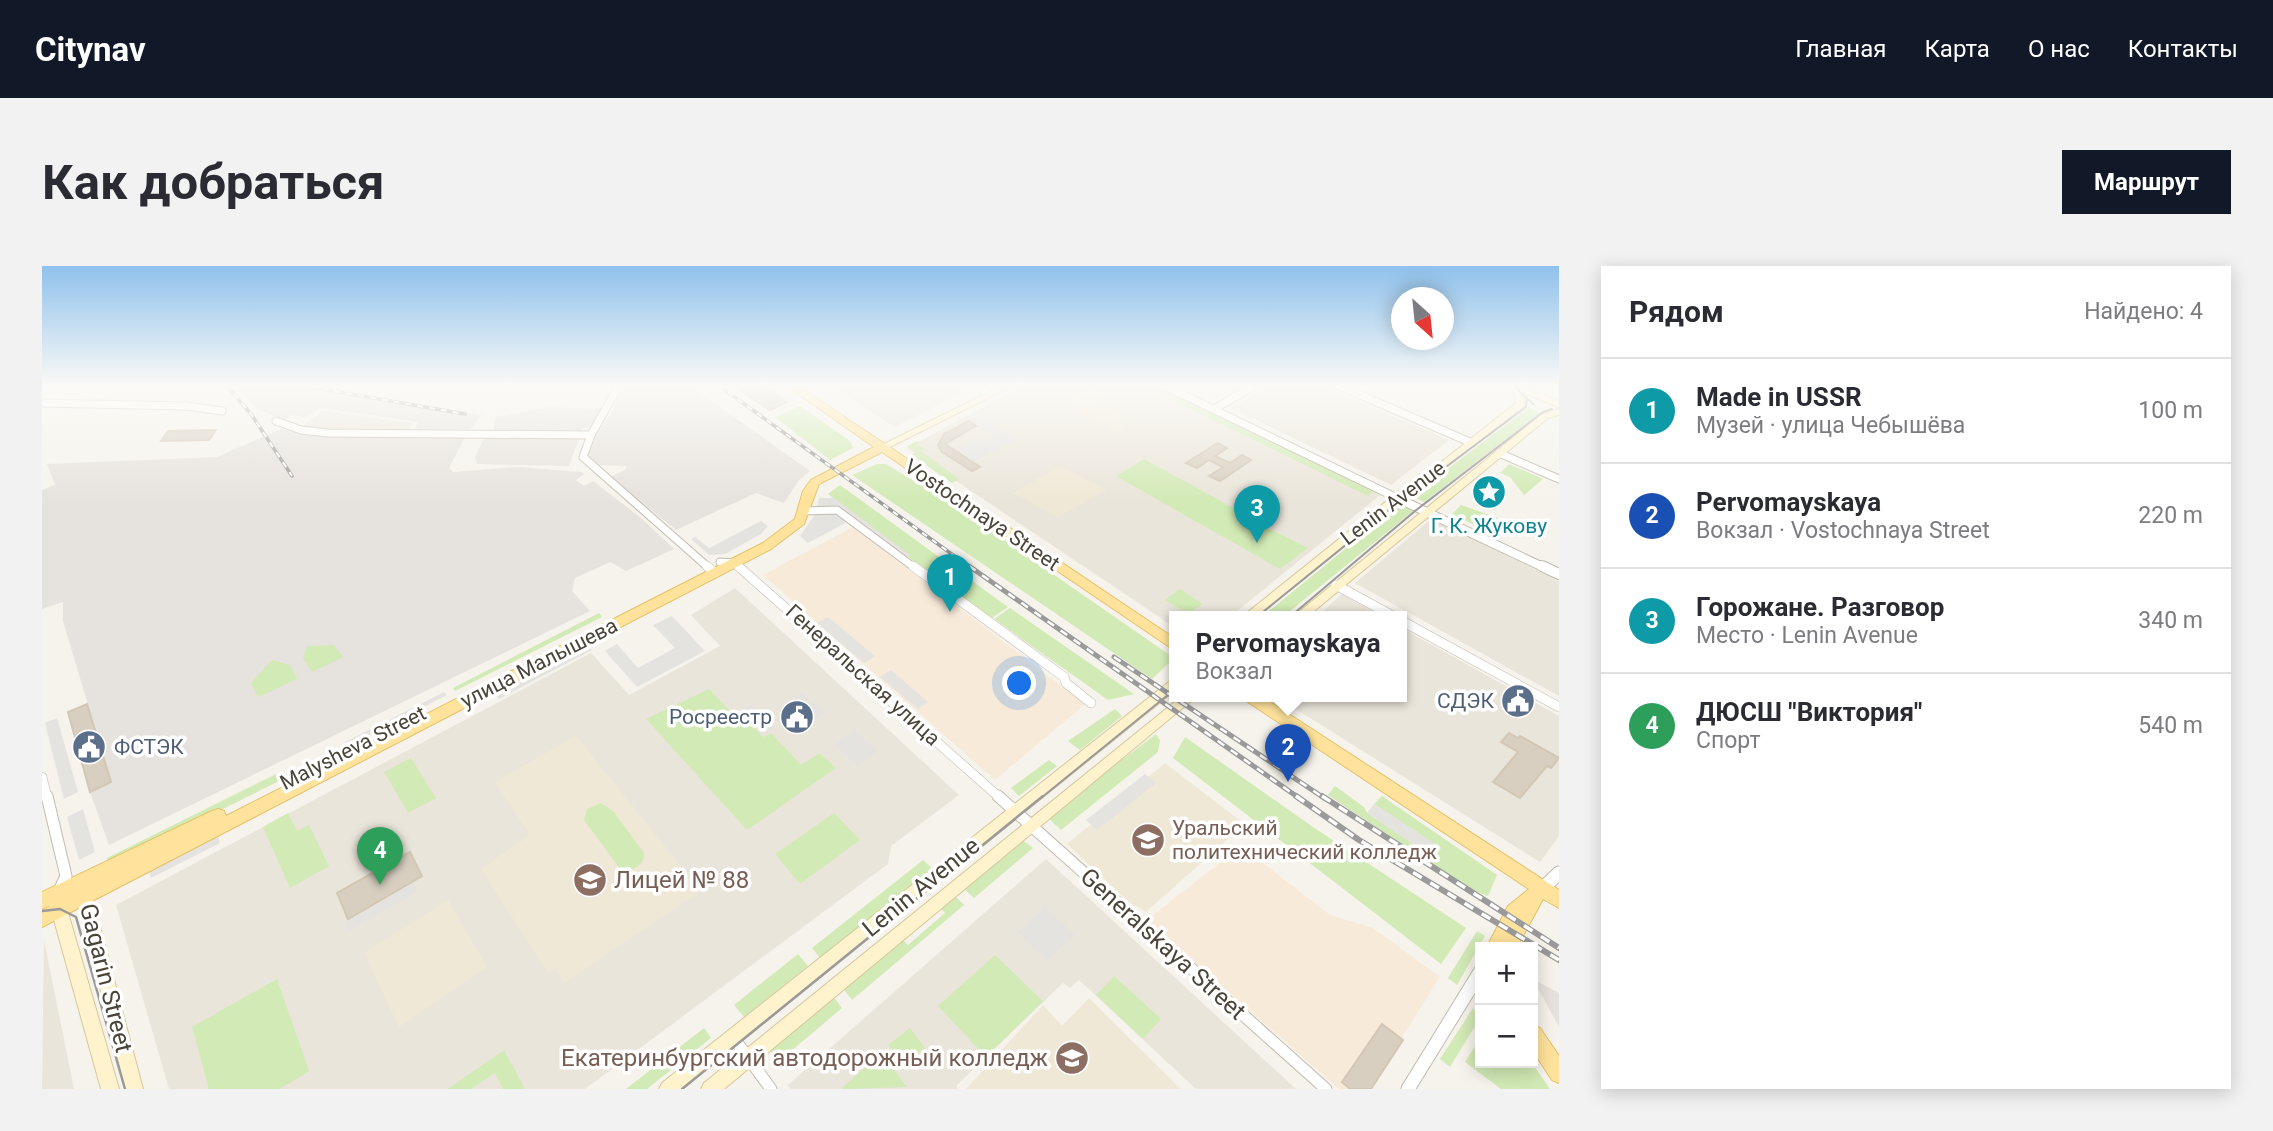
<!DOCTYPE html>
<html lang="ru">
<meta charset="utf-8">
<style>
body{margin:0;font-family:Roboto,sans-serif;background:#f2f2f3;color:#2b2b33}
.controls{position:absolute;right:21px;bottom:21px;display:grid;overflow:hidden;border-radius:0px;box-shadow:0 4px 18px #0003}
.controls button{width:63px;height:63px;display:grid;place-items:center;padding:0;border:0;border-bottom:2px solid #e1e1e2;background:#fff;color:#2b2b33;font:35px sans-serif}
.compass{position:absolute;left:1349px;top:21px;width:63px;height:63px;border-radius:50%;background:#fff;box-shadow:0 4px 18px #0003;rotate:153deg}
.you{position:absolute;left:978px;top:418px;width:24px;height:24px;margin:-18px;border:5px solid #fff;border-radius:50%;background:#1a73e8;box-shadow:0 0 0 10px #1a73e833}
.badge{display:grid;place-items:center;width:46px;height:46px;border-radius:50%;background:#111827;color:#fff;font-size:23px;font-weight:700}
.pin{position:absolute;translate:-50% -58px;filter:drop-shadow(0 2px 4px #0008)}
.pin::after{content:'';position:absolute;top:37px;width:24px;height:21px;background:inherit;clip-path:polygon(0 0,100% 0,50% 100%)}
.popup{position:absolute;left:1127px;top:345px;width:238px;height:91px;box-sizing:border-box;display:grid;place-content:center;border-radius:0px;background:#fff;filter:drop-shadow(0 2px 5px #0005);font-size:23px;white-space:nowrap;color:#7c7c81}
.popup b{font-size:26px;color:#2b2b33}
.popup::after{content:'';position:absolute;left:50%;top:100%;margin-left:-14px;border:14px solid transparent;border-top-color:#fff}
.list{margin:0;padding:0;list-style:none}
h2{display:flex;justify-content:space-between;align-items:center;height:91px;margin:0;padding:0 28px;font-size:30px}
h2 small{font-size:23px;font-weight:400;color:#7c7c81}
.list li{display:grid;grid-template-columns:46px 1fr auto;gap:21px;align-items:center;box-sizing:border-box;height:105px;padding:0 28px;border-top:2px solid #e1e1e2}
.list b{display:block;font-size:26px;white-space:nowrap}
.list p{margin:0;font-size:23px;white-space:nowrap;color:#7c7c81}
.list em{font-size:23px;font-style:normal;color:#7c7c81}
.map{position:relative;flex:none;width:1517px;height:823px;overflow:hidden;border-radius:0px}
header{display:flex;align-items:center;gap:42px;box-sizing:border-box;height:98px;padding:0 35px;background:#111827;color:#fff}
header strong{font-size:33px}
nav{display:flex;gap:38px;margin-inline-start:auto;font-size:24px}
.intro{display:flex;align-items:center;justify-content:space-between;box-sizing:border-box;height:168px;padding:0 42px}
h1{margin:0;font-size:49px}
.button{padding:18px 32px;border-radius:0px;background:#111827;color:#fff;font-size:24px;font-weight:700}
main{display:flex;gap:42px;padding:0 42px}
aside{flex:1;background:#fff;border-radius:0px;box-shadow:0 4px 18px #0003}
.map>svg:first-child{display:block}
.residential{fill:#eae5da}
.commercial{fill:#f7ead8}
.industrial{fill:#e6e2dd}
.education{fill:#efe8d6}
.green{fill:#d2eab5}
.parking{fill:#e5e3e0}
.building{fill:#d8cfc1;stroke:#d3c7b4;stroke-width:2}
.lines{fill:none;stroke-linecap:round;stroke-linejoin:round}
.minor-far2-casing{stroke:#c2bbae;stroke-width:9}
.minor-far1-casing{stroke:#c2bbae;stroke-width:10}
.minor-casing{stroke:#c2bbae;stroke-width:13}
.tertiary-far2-casing{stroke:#c2bbae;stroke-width:10}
.tertiary-far1-casing{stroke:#c2bbae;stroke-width:12}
.tertiary-casing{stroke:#c2bbae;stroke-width:15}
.secondary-casing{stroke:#d6c79b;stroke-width:2}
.primary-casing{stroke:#e6c16a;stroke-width:2}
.minor-far2{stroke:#fff;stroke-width:7}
.minor-far1{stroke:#fff;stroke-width:9}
.minor{stroke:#fff;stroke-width:11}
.tertiary-far2{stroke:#fff;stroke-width:8}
.tertiary-far1{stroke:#fff;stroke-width:10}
.tertiary{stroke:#fff;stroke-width:13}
.secondary{fill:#fff3cd;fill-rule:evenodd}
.primary{fill:#ffe39c;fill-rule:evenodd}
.tram-far1{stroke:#9a9a9a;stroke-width:2}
.tram{stroke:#9a9a9a;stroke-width:2.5}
.rail-far2-casing{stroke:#9a9a9a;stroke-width:3.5}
.rail-far1-casing{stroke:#9a9a9a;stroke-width:5}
.rail-casing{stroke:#9a9a9a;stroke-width:6}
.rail-far2{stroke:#fff;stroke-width:2;stroke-dasharray:6;stroke-linecap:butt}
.rail-far1{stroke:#fff;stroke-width:2.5;stroke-dasharray:8;stroke-linecap:butt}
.rail{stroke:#fff;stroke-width:3.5;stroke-dasharray:10;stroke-linecap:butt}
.labels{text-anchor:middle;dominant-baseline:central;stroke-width:7;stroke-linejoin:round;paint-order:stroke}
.street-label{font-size:21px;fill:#4b4439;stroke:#fff}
.culture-label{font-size:21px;fill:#0d838f;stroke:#fff}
.service-label{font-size:21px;fill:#4e5e75;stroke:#fff;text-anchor:end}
.education-label{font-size:21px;fill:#785e54;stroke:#fff;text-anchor:start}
.near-education-label{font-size:24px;fill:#785e54;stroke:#fff;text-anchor:start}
.near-street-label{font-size:24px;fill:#4b4439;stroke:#fff}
</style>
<header>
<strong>Citynav</strong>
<nav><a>Главная</a><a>Карта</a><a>О нас</a><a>Контакты</a></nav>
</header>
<div class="intro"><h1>Как добраться</h1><a class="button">Маршрут</a></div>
<main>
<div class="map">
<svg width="1517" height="823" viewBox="0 0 1517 823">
<rect width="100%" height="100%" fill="#f6f3ec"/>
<path class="residential" d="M787 119H912L923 125 853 161Z
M982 119H1113L1338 229 1189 350H1132V361L865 182Z
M1228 119H1279L1407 174 1349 219 1189 142Z
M280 145 371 157 364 166 260 161Z
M1389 253 1517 315V430L1313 317Z
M693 322 917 529 849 580 846 598 543 823H127L74 639 549 387 587 429 678 380 649 349Z
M1300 328 1338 350H1276Z
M1360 362 1517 450V570L1498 596 1233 430H1360Z
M1004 593 1254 823H1154L1037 714 1028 722 1021 717 915 819V823H749L746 819Z
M2 674 32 823H0Z"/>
<path class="commercial" d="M811 261 1043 438 953 514 721 309Z
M1199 580 1288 649 1331 662 1398 711 1327 823H1297L1105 654Z"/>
<path class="industrial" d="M195 119H265L440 149 428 163H373L376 156 279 142 264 151 250 149 242 154 215 143Z
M584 119H647L768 205 757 214 742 237 714 227 634 264 568 211 583 204 585 200 556 199 545 189 554 169 571 144 576 128Z
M507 141 561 143 549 162H541L539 167 451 166 454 151Z
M239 163 260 168 423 171 407 202 411 206 475 201 540 206 542 208 534 214 542 220 551 215 599 252 632 283 584 305 568 296 533 312 530 325 548 345 67 579 48 526 69 516 21 355V336L0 343V224L13 219 5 198 175 191Z
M443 170H538L527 200 435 198 433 191Z
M1491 713 1517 727V761Z"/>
<path class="education" d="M1140 119H1200L1174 134Z
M1048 122 1067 131 1057 138 1083 151 1075 156 1085 162 1076 167 1019 137Z
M1018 200 1065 224 1016 251 971 227Z
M534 470 659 625 522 717 513 702 506 707 439 603 488 569 453 516Z
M1123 497 1200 556 1193 567 1104 646 1087 636 1025 578Z
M406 634 445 701 357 761 322 687Z
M1047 732 1139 823H924L1001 739 1020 760Z"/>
<path class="green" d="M1099 119H1117L1335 223 1326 230Z
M758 140 808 175 811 182 788 194 733 151Z
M1486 142 1498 147 1382 236 1370 230Z
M877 174 875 178 883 183 879 185 917 213 910 217 869 189 874 186 865 180Z
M1102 193 1199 246 1200 250 1266 282 1238 303 1074 210Z
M835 198H844L907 236 1132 392 1110 413 810 209Z
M1467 198 1501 213 1482 229 1468 211 1458 207Z
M798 219 966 341 947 354 786 228Z
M1357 239 1371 245 1242 350H1221Z
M1419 239 1456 252 1445 265 1410 248Z
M1138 323 1161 338 1146 348 1123 334Z
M968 342 1092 428 1066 434 952 353Z
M557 347 560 351 413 425 411 422Z
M292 379 301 391 270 406 261 392 265 380Z
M230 394 248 399 255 413 216 431 209 417Z
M667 423 694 451 698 448 721 471 729 467 759 499 778 487 794 502 705 564 604 453Z
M1073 443 1080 450 1038 484 1026 475Z
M1114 468 1118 474 1116 486 1019 564 1005 551Z
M1143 471 1271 561 1424 662 1399 698 1131 492Z
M369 492 394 532 366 547 342 506Z
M1007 494 1015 500 977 530 969 522Z
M234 508 237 515 67 600 65 592Z
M1293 520 1322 541 1325 547 1391 591 1399 582 1332 538 1340 530 1455 609 1446 630 1427 623 1286 529Z
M559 537 571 545 602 587C603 600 590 605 579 604L542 554 545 543Z
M246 547 255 565 267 559 287 600 248 622 221 561Z
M792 547 818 574 758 618 733 588Z
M979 573 991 582 932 632 920 621Z
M881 594 890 602 778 692 770 682Z
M912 629 922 639 810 734 800 721 859 672 866 679 903 647 897 641Z
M1435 665 1443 670 1415 719 1406 712Z
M756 688 766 700 702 751 692 739Z
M953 689 1001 735 944 791 896 740Z
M1072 710 1119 753 1101 773 1054 729Z
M235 713 267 805 238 823H167L150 761Z
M790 729 800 742 736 796 726 781Z
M1431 742 1438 752 1408 801 1398 793Z
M662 762 669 772 605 823H584Z
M868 762 883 782 861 799 846 779Z
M1438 772V797H1490L1508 823H1459L1423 796Z
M462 784 483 823H461L453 807 429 823H406Z
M839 787 865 821 801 823 800 822Z"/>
<path class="parking" d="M935 151 975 173 930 196 913 185 937 172 944 176 952 171 927 155Z
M777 232H792L868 289 863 292 795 242 775 241Z
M790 245 805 256 766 277 758 270 774 247Z
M719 255 726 260 719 268 683 288 667 289 649 273 653 271 667 282Z
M630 350 663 385 595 421 563 385 575 378 596 402 633 382 611 359Z
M786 351 833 390 822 397 775 357Z
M546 379 550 384 457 433 453 428Z
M849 404 886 436 876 443 838 411Z
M402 426 405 429 306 480 303 476Z
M761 427 782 447 767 456 745 437Z
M710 438 734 461 722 469 698 445Z
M15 452 36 526 22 533 3 457Z
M812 464 836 485 814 500 791 478Z
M1103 508 1114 517 1055 564 1044 554Z
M1332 538 1345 546 1399 582 1392 592 1325 547Z
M41 543 53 586 37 594 25 551Z
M176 570 178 577 109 612 107 605Z
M371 617 375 626 307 665 303 656Z
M1003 641 1033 669 1005 694 976 666Z"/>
<path class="building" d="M690 119H721L745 136 728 144Z
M927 155 934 160 903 178 938 201 930 205 900 186 896 179 902 168Z
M174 164 167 174 119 175 126 165Z
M1176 177 1185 182 1173 190 1188 197 1200 189 1209 194 1178 215 1167 210 1181 201 1167 194 1155 202 1144 197Z
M45 438 69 516 48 526 26 446Z
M1467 467 1476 472 1478 470 1517 492 1509 502 1505 500 1478 532 1451 516 1476 486 1459 476Z
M368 586 380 610 306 653 295 627Z
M1340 758 1361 774 1329 823H1308L1300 816Z"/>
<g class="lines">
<g class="minor-far2-casing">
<path id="minor-far2" d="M577 119 549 169 541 191 667 302
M931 119 943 126
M1121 119 1355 232
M1295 119 1430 177
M0 125 7 119
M0 137 145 140 180 145
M1172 143 1214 119
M234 155 259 164 286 167 549 169
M1457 187 1517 213
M762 245 795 244 873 302
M678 296 692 297 699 302"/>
</g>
<g class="minor-far1-casing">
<path id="minor-far1" d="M665 300 673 307
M696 300 958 532
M871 300 1022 411 1024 417 1049 437
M1294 319 1351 350
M1360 355 1517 441
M0 511 5 532"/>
</g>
<g class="minor-casing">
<path id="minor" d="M5 530 24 610 16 627
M956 530 1284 823
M691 771 729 823"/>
</g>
<g class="tertiary-far2-casing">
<path id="tertiary-far2" d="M1355 232 1503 302"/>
</g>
<g class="tertiary-far1-casing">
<path id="tertiary-far1" d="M1500 300 1517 308"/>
</g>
<g class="tertiary-casing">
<path id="tertiary" d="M1500 623 1517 607
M1366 823 1438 706"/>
</g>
<g class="secondary-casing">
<path id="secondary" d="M961 119H972L842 184H836L834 182Z
M1464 119H1477L1517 135V141L1481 127 1482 140 1399 205 1383 213 1215 350H1201L1377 209 1393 201 1474 137 1471 123Z
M1517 143V149L1506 152 1266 350H1252L1500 148Z
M1132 413V425L640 823H617L620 817 1128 415Z
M1140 430H1155L682 823H659L662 817Z
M41 616 46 618 48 623 101 823H83L34 623 36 618Z
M15 629 20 631 23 636 77 823H59L7 636 10 631Z"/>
</g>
<g class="primary-casing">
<path id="primary" d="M743 119H755L1132 372V384L840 186 777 218 762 258 729 283 0 661V644L18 635 0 643V626L170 545 176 543 182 545 184 550 721 277 753 253 761 225 769 214 832 181Z
M1201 430H1219L1517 624V642L1501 633 1475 681H1445L1466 640 1487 623 1203 434Z
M1491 759 1498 762 1517 790V817L1510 814 1491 785Z"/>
</g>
<use href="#minor-far2" class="minor-far2"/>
<use href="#minor-far1" class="minor-far1"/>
<use href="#minor" class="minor"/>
<use href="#tertiary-far2" class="tertiary-far2"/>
<use href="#tertiary-far1" class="tertiary-far1"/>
<use href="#tertiary" class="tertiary"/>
<use href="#secondary" class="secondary"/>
<use href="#primary" class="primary"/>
<path class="tram-far1" d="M1471 119 1491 138
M1476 119H1508
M1216 350 1357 236 1484 141 1485 132
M1249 350 1373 245 1501 146 1510 143
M999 532 1132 424"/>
<path class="tram" d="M0 645 18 643 34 651 83 823
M640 823 1001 530"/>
<g class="rail-far2-casing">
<path id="rail-far2" d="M184 119 209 148 250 210
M257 119 423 148
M676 119 929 302"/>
</g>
<g class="rail-far1-casing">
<path id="rail-far1" d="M927 300 1257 532
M1072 391 1282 532"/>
</g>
<g class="rail-casing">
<path id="rail" d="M1254 530 1317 574 1517 694
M1280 530 1517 682"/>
</g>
<use href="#rail-far2" class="rail-far2"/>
<use href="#rail-far1" class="rail-far1"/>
<use href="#rail" class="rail"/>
</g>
<linearGradient id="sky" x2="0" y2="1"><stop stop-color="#8fc1ec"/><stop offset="0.51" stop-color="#fbfaf6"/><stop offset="1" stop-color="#fbfaf6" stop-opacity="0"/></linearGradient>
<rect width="1517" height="235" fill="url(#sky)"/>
<defs>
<g id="sight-disc" transform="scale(1.75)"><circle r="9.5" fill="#0f9aa8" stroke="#fff"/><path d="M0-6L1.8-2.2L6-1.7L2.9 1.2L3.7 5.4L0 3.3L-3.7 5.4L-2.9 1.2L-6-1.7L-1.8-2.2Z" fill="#fff"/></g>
<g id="civic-disc" transform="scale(1.75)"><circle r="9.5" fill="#5c6f8a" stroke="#fff"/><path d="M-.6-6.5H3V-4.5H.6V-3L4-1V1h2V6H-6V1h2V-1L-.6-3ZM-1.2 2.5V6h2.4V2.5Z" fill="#fff"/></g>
<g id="university-disc" transform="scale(1.75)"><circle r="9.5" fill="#8d6e63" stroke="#fff"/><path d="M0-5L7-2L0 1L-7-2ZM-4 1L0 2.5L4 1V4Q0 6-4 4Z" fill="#fff"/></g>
<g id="school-disc" transform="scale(1.75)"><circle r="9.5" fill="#8d6e63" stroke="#fff"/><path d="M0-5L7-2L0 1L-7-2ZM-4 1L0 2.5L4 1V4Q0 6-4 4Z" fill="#fff"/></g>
</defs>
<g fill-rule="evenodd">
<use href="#sight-disc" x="1447" y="226"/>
<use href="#civic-disc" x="1476" y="435"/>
<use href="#civic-disc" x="755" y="451"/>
<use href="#civic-disc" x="47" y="481"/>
<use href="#university-disc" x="1106" y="574"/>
<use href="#school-disc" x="548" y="614"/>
<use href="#university-disc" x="1030" y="792"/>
</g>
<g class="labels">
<g class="street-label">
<text transform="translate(1351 237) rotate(-37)">Lenin Avenue</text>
<text transform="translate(940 249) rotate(34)">Vostochnaya Street</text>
<text transform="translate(497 397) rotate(-27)">улица Малышева</text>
<text transform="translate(821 409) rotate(42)">Генеральская улица</text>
<text transform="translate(311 482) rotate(-27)">Malysheva Street</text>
</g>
<g class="culture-label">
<text x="1447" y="260">Г. К. Жукову</text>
</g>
<g class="service-label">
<text x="1452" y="435">СДЭК</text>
<text x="730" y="451">Росреестр</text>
<text x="72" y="481" text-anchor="start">ФСТЭК</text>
</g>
<g class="education-label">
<text x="1130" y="562">Уральский<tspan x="1130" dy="24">политехнический колледж</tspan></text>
</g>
<g class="near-education-label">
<text x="572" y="614">Лицей № 88</text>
<text x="1006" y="792" text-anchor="end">Екатеринбургский автодорожный колледж</text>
</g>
<g class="near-street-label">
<text transform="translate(879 621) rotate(-39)">Lenin Avenue</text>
<text transform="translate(1121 678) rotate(42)">Generalskaya Street</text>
<text transform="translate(64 712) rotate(76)">Gagarin Street</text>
</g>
</g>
</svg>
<div class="controls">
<button>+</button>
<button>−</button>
</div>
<svg class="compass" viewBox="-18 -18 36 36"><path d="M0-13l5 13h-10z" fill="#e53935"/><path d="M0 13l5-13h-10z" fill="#7c7c81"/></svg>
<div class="you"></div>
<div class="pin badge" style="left:908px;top:346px;background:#0f9aa8">1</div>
<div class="pin badge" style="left:1246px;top:516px;background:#1a4fb4">2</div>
<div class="popup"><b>Pervomayskaya</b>Вокзал</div>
<div class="pin badge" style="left:1215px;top:277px;background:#0f9aa8">3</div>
<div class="pin badge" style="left:338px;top:619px;background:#2e9e5b">4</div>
</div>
<aside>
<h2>Рядом<small>Найдено: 4</small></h2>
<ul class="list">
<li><span class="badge" style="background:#0f9aa8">1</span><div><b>Made in USSR</b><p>Музей · улица Чебышёва</p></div><em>100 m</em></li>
<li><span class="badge" style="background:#1a4fb4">2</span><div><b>Pervomayskaya</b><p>Вокзал · Vostochnaya Street</p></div><em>220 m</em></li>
<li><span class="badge" style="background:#0f9aa8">3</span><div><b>Горожане. Разговор</b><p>Место · Lenin Avenue</p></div><em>340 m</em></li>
<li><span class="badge" style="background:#2e9e5b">4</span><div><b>ДЮСШ &quot;Виктория&quot;</b><p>Спорт</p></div><em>540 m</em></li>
</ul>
</aside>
</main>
